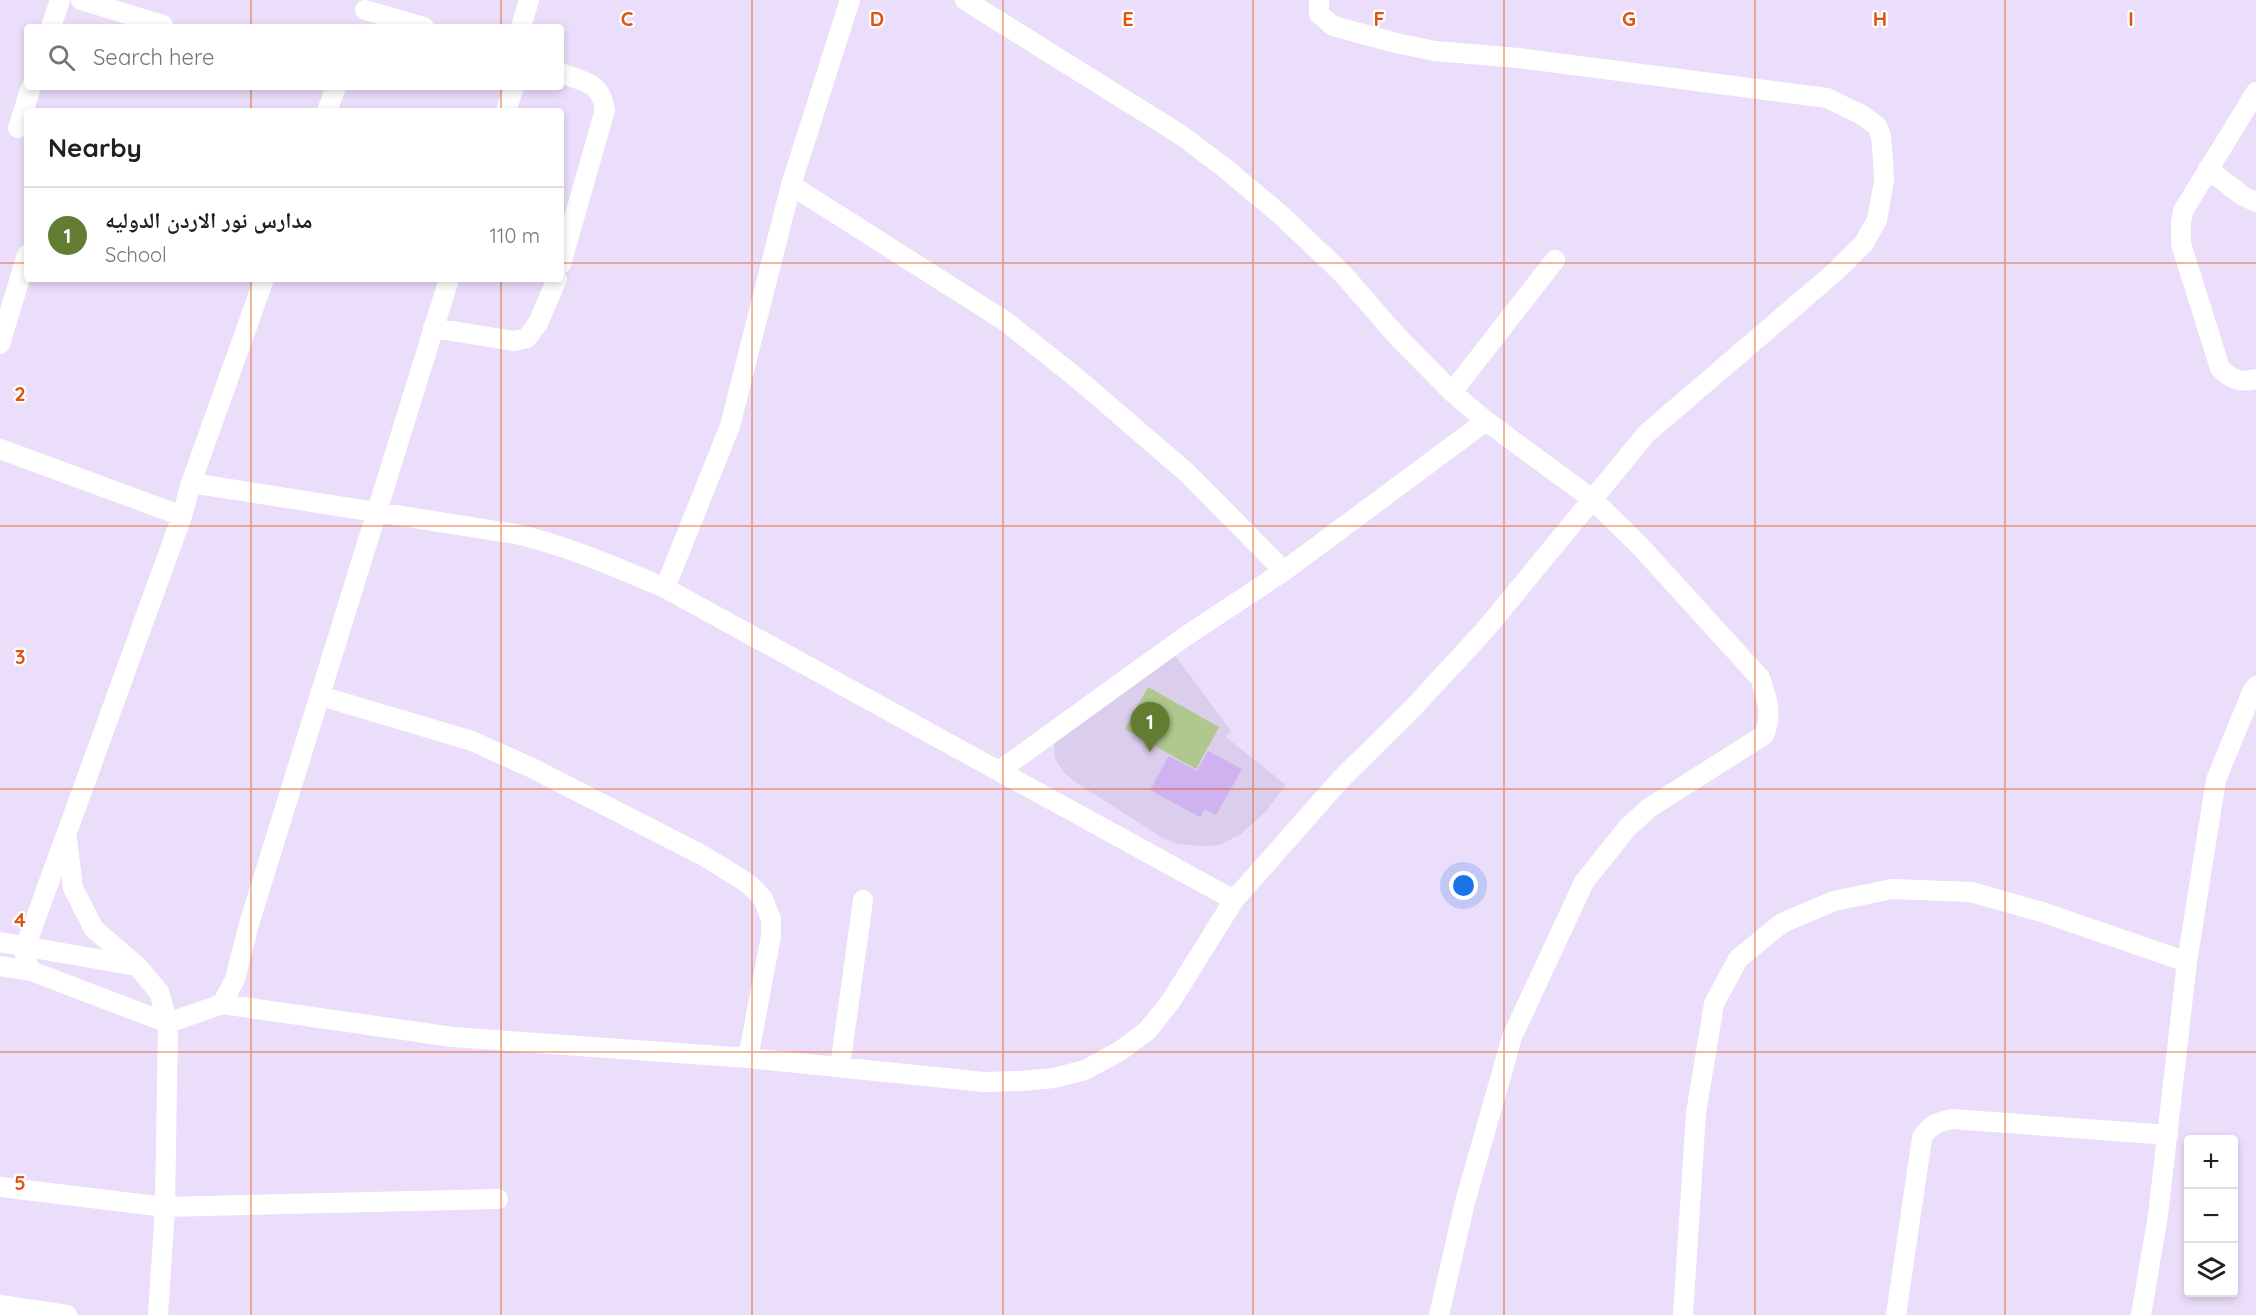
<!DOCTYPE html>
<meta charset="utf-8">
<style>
body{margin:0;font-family:Quicksand,"Noto Naskh Arabic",sans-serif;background:#f2f2f2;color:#202124}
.controls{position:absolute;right:18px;bottom:18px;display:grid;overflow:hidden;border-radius:6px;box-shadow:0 3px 9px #0003}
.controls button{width:54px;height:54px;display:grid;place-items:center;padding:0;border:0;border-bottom:2px solid #e0e0e0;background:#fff;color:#202124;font:30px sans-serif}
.you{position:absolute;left:1464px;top:886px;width:21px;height:21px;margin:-15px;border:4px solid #fff;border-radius:50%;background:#1a73e8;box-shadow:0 0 0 9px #1a73e833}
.badge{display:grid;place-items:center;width:39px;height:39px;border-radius:50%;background:#627d31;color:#fff;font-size:20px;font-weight:700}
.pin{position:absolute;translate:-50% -50px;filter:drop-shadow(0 2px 3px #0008)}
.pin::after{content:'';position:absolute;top:32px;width:21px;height:18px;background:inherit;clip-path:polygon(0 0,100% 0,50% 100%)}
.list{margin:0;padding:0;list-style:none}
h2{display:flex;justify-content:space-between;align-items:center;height:78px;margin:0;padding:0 24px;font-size:26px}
h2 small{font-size:20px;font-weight:400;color:#757577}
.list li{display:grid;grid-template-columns:39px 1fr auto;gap:18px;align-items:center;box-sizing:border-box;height:96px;padding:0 24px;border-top:2px solid #e0e0e0}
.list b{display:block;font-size:22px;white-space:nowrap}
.list p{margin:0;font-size:20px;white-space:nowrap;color:#757577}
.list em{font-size:20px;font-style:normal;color:#757577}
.icon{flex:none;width:33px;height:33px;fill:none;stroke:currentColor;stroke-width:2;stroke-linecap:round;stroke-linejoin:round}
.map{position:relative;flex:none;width:2256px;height:1315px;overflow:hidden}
.search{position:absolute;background:#fff;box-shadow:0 3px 9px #0003;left:24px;top:24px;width:540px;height:66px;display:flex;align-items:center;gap:15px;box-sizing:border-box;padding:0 21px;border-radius:6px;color:#757577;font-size:22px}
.panel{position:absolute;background:#fff;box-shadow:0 3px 9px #0003;left:24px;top:108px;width:540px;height:174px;border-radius:6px}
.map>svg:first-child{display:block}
.built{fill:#dbcdec}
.green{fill:#b0c88e}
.building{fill:#cfb2ef}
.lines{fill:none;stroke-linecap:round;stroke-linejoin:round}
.minor{stroke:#fff;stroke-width:20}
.grid{fill:none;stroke:#de550e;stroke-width:1.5;stroke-opacity:0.55}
.grid-label{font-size:20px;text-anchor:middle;font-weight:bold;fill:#de550e;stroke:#fff;stroke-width:4.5;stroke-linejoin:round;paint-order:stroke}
</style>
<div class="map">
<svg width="2256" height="1315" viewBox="0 0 2256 1315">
<rect width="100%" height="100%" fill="#ebdefa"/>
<path class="built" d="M1174 654 1231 731 1226 737 1286 785 1265 812 1241 834 1220 845 1201 846 1177 844 1161 837 1072 780 1062 770 1055 758 1054 746 1059 736Z"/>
<path class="green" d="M1148 687 1219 727 1196 769 1125 729Z"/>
<path class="building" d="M1208 751 1242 769 1216 815 1205 809 1200 817 1150 790 1169 756 1197 771Z"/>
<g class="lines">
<path class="minor" d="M81 0 163 25
M965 0 1181 135 1226 169 1282 216 1343 274 1396 335 1452 392 1486 421 1592 499 1639 545 1760 678C1767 698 1773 714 1764 735L1649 808 1628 827 1584 882 1512 1037 1465 1202 1439 1315
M365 10 424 27
M51 27 60 0
M521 27 529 0
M561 73C585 82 601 82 605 110L561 264
M2256 92 2183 211 2181 222V244L2220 368C2232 380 2240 383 2256 379
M327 111 336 87
M506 111 514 87
M18 128 31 87
M2208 169 2243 196 2256 202
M791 185 1005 321 1078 379 1186 472 1284 571 1486 421
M433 328 514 341 527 338 538 323 557 279
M0 344 27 255
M1452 392 1555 260
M0 449 182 516
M191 483 516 534C568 546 616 567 665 588L1234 900
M665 588 730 426 791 185 850 0
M321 696 472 741 532 768 702 855 746 882 755 890 763 899 771 919V936L748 1058
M999 771 1183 638 1284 571
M67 839 73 888 94 929 137 966 159 992 168 1023 165 1207 158 1315
M0 942 137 966
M0 966 31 971 168 1023 222 1004 453 1037 748 1058 984 1082 1021 1081 1054 1078 1085 1070 1120 1051 1147 1031 1171 1001 1234 900 1341 779 1412 709 1485 630 1647 433 1836 271 1864 243 1877 220 1884 181 1883 161 1881 136 1877 126 1862 115 1827 98 1518 58 1435 51 1396 43 1333 26 1319 14V0
M31 971 25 959 26 945 182 516 191 483 264 279
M222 1004 235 979 249 924 449 279
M840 1067 863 900
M0 1187 165 1207 498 1199
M0 1305 67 1315
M1683 1315 1696 1113 1714 1004 1738 959 1782 923 1834 901 1892 889 1971 892 2042 912 2187 962
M1896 1315 1922 1138C1929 1125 1938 1122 1952 1119L2168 1135
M2141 1315 2158 1215 2187 962 2216 780 2252 692 2256 686"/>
</g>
<path class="grid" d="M251 0V27M501 0V27M752 0V1315M1003 0V1315M1253 0V1315M1504 0V1315M1755 0V1315M2005 0V1315M251 87V111M501 87V111M0 263H27M561 263H2256M251 279V1315M501 279V1315M0 526H2256M0 789H2256M0 1052H2256"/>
<g class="grid-label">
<text x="627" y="26">C</text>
<text x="877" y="26">D</text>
<text x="1128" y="26">E</text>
<text x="1379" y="26">F</text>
<text x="1629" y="26">G</text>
<text x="1880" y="26">H</text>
<text x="2131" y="26">I</text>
<text x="20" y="401">2</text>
<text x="20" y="664">3</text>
<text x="20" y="927">4</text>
<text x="20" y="1190">5</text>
</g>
</svg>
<div class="controls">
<button>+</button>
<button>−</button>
<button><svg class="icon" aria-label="layers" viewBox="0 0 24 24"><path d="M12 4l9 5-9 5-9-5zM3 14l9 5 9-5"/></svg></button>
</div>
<div class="you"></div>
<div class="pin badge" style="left:1150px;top:752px">1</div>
<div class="search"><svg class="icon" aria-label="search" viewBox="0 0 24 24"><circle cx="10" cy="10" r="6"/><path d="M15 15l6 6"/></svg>Search here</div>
<section class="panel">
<h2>Nearby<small></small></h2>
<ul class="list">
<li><span class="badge">1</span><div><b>مدارس نور الاردن الدوليه</b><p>School</p></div><em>110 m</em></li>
</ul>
</section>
</div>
